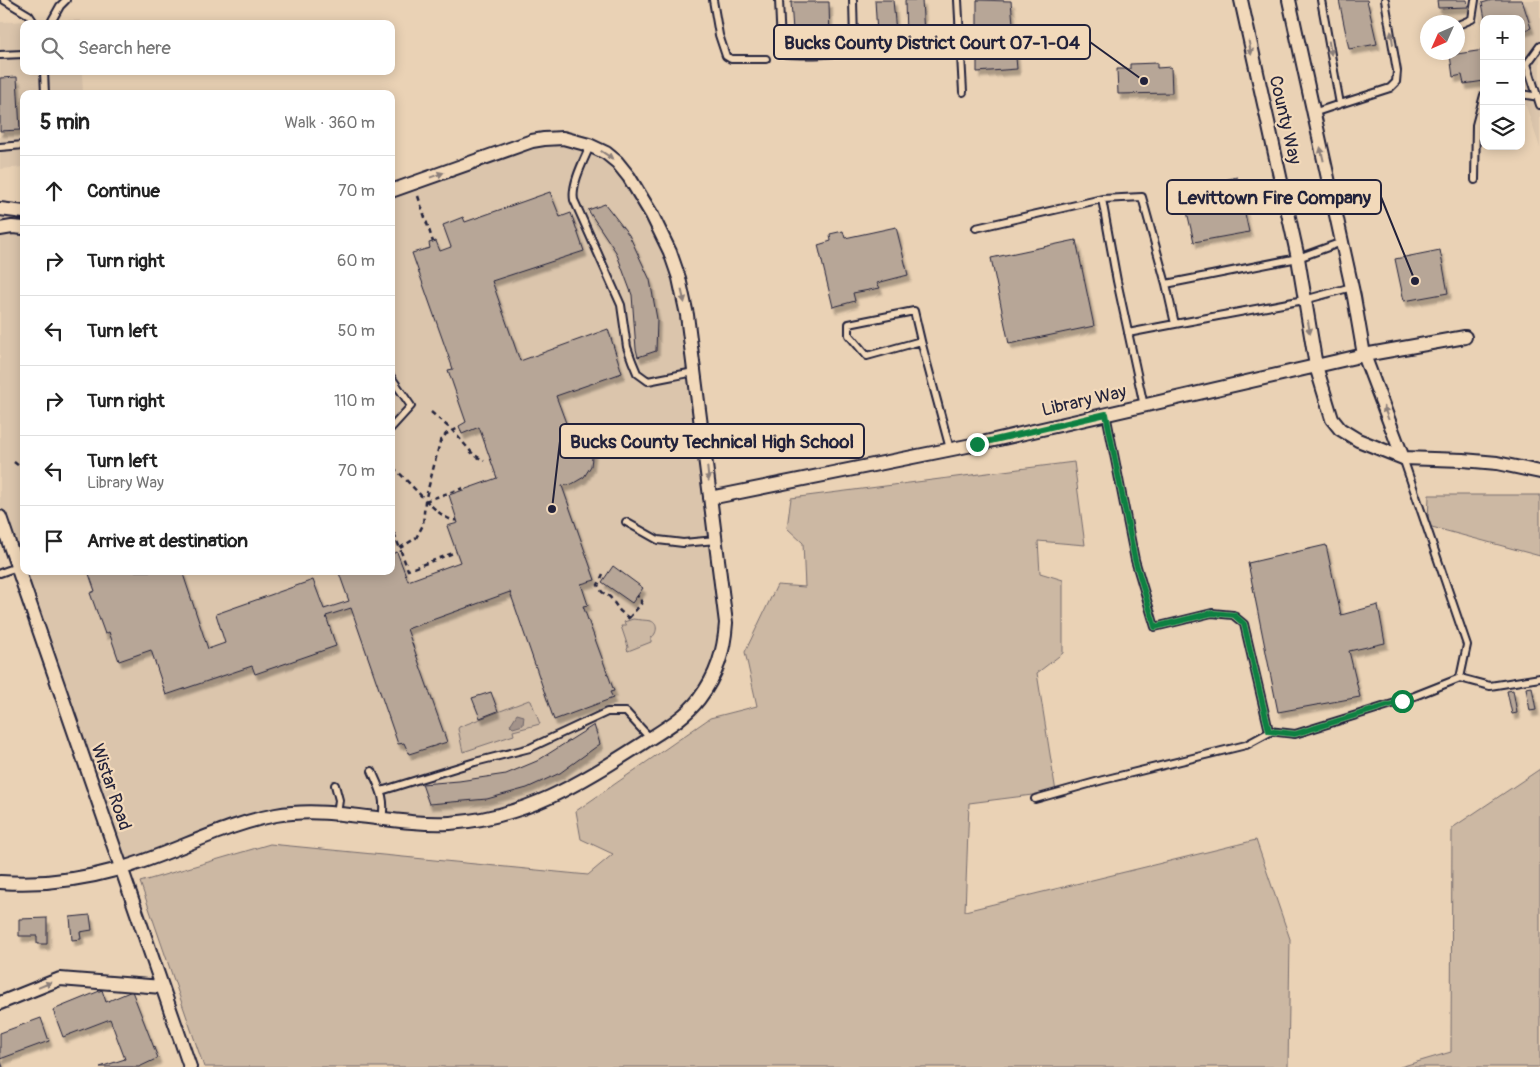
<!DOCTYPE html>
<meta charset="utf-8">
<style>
body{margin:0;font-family:Pangolin,sans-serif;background:#f6f6f6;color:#222}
.controls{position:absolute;right:15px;top:15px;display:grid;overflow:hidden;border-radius:10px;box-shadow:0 2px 12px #0003}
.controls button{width:45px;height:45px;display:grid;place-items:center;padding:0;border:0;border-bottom:1px solid #e0e0e0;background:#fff;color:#222;font:25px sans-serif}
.compass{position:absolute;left:1420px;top:15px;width:45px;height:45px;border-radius:50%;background:#fff;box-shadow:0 2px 12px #0003;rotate:225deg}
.stop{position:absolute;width:15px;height:15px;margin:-11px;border:4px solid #0b8043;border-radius:50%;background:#fff}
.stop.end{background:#0b8043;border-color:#fff;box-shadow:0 1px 5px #0008}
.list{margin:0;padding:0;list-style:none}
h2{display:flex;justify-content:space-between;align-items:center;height:65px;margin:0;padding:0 20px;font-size:21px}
h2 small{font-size:16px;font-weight:400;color:#767676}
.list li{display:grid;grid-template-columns:32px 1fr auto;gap:15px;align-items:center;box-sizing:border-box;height:70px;padding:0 20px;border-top:1px solid #e0e0e0}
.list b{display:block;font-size:19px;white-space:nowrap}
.list p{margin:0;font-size:16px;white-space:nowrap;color:#767676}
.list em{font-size:16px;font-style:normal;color:#767676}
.icon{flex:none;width:28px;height:28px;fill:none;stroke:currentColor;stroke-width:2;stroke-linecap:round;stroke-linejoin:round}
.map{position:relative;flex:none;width:1540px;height:1067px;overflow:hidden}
.search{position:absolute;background:#fff;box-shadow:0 2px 12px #0003;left:20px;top:20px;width:375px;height:55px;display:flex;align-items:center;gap:12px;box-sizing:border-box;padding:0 18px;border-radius:10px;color:#767676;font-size:19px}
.panel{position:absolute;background:#fff;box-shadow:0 2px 12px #0003;left:20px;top:90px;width:375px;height:485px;border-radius:10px}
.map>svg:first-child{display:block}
.built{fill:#dbc5ac}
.green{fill:#ccb8a3;stroke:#776d6f}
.water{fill:#a3938a;stroke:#6f666a}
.building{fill:#b7a697;stroke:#22223b;filter:url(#shadow)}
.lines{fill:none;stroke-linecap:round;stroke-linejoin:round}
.lane-casing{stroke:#22223b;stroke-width:10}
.street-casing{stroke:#22223b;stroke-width:16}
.path{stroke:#22223b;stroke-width:2.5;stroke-dasharray:5 4;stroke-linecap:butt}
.lane{stroke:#f2d9ba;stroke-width:6}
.street{stroke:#f2d9ba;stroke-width:12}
.oneway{fill:#8a7e7a}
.route{stroke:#0b8043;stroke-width:6}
.labels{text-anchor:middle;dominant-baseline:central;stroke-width:4.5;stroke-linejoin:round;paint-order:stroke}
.street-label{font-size:18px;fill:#22223b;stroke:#f2d9ba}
.leader{fill:none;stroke:#22223b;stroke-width:2}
.callout-dot{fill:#22223b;stroke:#f2d9ba;stroke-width:2}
.callout{fill:#f2d9ba;stroke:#22223b;stroke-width:2}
.callout-label{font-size:19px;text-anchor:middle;font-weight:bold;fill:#22223b}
</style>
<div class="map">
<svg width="1540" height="1067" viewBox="0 0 1540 1067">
<defs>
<filter id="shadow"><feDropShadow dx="3" dy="5.5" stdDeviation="1" flood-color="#0004"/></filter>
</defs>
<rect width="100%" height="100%" fill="#ead2b5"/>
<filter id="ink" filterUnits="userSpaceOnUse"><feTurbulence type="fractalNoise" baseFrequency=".02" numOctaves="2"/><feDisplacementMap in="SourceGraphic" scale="10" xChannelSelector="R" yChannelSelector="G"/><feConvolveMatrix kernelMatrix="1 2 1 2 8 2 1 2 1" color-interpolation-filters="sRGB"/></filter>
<g filter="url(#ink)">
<path class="built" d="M1478 0H1540V148L1521 91V19H1484V42L1477 7Z
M80 20V24H24V71H82L83 94H24V167L0 169V22Z
M563 138 617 162 679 278 726 623 699 699 564 792 452 823 277 815 121 869 0 520V209L24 212V571H391V191L504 151Z"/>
<path class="green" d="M1074 462 1085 545 1038 541 1040 573 1063 580V653L1037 673 1056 792 969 803 965 911 1256 840 1290 939 1288 1067H204L140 882 270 844 588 875 613 854 581 839 576 811 710 718 757 706 745 652 777 585 805 587 803 543 787 528 791 498Z
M1429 495H1540V556L1428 526Z
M633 619C639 620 646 620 651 621 659 624 657 634 651 638V642L628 651 627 650 628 647 621 626H626L624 622Z
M529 700 531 701 540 724 513 731 514 735 463 752 458 729 459 727Z
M1540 769V1067H1400L1451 1052 1452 828Z"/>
<path class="water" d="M517 714 524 716 523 725 513 728 510 725Z"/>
<path class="building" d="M875 0H893L896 32 877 34Z
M905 0H922L924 35 906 37Z
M977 0 1011 1 1017 69 977 72Z
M1339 0H1367L1377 44 1349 49Z
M1437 0H1467L1468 7 1438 8Z
M1492 0H1522L1531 28 1521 31V19H1485L1482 3Z
M791 2H829L830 43 794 45Z
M1484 50V81L1464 84 1462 75 1453 77 1450 55Z
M1157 63V68L1171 67 1172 93 1118 94 1117 69H1130V64Z
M17 77 20 130 0 131V78Z
M1237 177 1249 232 1194 242 1182 190Z
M550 192 560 217 571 213 584 251 492 281 520 361 608 329 622 373 556 396 566 423 576 426 586 436 593 449 591 466 584 477 572 484 562 486 595 580 581 584 588 605 583 606 614 691 610 692 613 698 554 720 510 592 407 629 447 742 409 754 404 743 398 744 351 608 326 616 336 646 255 674 252 666 166 695 151 650 119 661 109 632 105 634 90 593 95 591 88 571H182L208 649 225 643 216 614 313 580 324 609 349 601 339 573 344 571H391V554L397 552 408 581 460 562 447 526 458 523 449 495 497 478 479 427 462 434 459 426 466 422 448 370 453 369 412 253 430 248 429 243 436 241 440 251 451 247 443 225 463 217 465 222Z
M605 204 629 235 650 280 657 319 656 351 638 357 636 349 632 295 616 252 588 210Z
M896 227 908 275 877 283 880 288 853 293 855 301 833 307 818 245 831 241 830 234 843 231 845 238Z
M1076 240 1094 326 1009 344 991 258Z
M1440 250 1448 293 1404 301 1395 259Z
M1326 545 1341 615 1378 605 1385 643 1349 651 1360 697 1278 712 1248 563Z
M613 566 643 588 632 603 602 582Z
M1532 687 1536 710 1530 711 1526 688Z
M1513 690 1517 713 1512 714 1507 691Z
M491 692 498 711 480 718 472 698Z
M594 725 600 744 560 773 527 788 487 799 429 804 422 784 459 781 506 774 537 761Z
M90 915 92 930 80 932 81 939 72 940 70 917Z
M47 918V944H37V936H19V919Z
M102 990 106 1002 132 991 158 1058 139 1067H100L125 1059 110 1019 63 1037 53 1010Z
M41 1018 49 1041 0 1059 3 1067H0V1033Z"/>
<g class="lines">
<g class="lane-casing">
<path id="lane" d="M4 0 29 15 35 24
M713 0 719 35 726 56 731 59H766
M779 0 781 46 786 54C800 54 851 58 854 42L853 0
M958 0 963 92
M1321 0 1340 104 1390 88 1396 82 1397 71 1385 0
M50 24 60 6 66 0
M1458 25 1472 19 1475 0
M1540 46 1527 64 1540 105
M0 55 24 54
M44 71 45 94
M1521 94 1539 97
M1313 113 1340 104
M590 146C584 160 571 184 574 200L621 305 627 347 632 361 637 373 648 381 694 372
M0 147 24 145
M1475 180 1476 125 1484 95
M1102 199 1142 197 1166 284
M976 228 1102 199 1117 281 1144 406
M1342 242 1298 258 1166 284 1175 324 1304 300 1352 287
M1128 333 1175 324
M921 341 914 311 849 324V335L867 356 921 341 950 449
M391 377 411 406 391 428
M1106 414 1135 560 1155 627 1212 613 1233 615 1244 624 1269 731 1295 734 1402 701 1460 678 1467 645 1403 458
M626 522 658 540 683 543 716 540
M0 573 17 567
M1460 678 1490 686 1540 678
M372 771C380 789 386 799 382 819
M335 785 339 800 337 814
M381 791 475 762 530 748 607 712H626L650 738
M1035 799 1103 780 1246 745 1272 731"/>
</g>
<g class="street-casing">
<path id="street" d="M1241 0 1298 258 1316 366 1332 419 1340 429 1358 440 1403 458 1463 460 1497 463 1540 472
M1289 0 1354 297 1364 355 1403 458
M0 209 24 212
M0 229 12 227 24 228
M710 498 977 444 1364 355 1465 337
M0 517 190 1067
M0 882C41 885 80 880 119 869 172 854 222 825 276 815 333 805 393 826 450 823 525 818 579 784 640 745 661 731 684 719 699 699 717 675 724 652 726 623L687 315 679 278 670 252 652 215 629 177 617 162 606 153 589 145 563 138 544 139 532 141 391 191
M0 1003 60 979 162 987"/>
</g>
<path class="path" d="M418 196 433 242
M431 412 453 431 473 454 484 461
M14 462 24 470
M393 468C407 477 441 524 457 520
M425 501 463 488
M391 525 408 570 456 552
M400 548 416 538 423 525 425 501 440 442 446 434 459 428
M603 574 598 585 602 592 610 597 620 611 631 620
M629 618 641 604V598L637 596"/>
<use href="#lane" class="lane"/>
<use href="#street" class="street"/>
</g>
<defs><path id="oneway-solid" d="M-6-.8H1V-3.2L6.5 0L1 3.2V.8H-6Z" transform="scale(1.25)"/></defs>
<g class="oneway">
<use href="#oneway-solid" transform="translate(1392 38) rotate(-99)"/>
<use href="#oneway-solid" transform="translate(1250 48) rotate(79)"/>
<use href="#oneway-solid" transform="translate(1330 48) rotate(80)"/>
<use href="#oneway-solid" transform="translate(1322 154) rotate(-103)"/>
<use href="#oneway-solid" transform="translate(607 155) rotate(34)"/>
<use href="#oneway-solid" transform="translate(437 175) rotate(-20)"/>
<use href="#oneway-solid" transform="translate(683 296) rotate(77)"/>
<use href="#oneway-solid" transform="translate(1309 327) rotate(80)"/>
<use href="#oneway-solid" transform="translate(1386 413) rotate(-111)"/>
<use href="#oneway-solid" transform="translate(708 474) rotate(84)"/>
<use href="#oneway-solid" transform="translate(45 985) rotate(-22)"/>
</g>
</g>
<g class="lines" filter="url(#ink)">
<path class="route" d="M977 444 1106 414 1135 560 1155 627 1212 613 1234 615 1244 624 1269 731 1295 734 1402 701"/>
</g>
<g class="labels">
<g class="street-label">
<text transform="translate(1285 120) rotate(77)">County Way</text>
<text transform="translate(1084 401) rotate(-13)">Library Way</text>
<text transform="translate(111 787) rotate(71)">Wistar Road</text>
</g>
</g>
<path class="leader" d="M1144 81L1090 42M1415 281L1381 197M552 509L560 441"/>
<g class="callout-dot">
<circle cx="1144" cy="81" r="5"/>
<circle cx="1415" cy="281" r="5"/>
<circle cx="552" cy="509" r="5"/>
</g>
<g class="callout">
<rect x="774" y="25" width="316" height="34" rx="5"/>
<rect x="1167" y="180" width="214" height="34" rx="5"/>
<rect x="560" y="424" width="304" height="34" rx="5"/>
</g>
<g class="callout-label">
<text x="932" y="49">Bucks County District Court 07-1-04</text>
<text x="1274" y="204">Levittown Fire Company</text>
<text x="712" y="448">Bucks County Technical High School</text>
</g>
</svg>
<div class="controls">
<button>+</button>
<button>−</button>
<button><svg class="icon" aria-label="layers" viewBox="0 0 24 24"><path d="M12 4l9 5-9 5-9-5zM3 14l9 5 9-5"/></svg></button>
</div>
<svg class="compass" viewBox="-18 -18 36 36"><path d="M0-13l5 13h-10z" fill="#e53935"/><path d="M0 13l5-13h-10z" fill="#767676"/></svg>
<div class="stop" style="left:1402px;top:701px"></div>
<div class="stop end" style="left:977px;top:444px"></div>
<div class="search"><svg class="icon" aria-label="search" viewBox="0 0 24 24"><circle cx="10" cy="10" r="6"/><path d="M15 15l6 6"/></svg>Search here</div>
<section class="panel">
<h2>5 min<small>Walk · 360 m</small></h2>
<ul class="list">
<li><svg class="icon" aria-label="ahead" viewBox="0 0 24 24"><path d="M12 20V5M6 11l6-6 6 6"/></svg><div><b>Continue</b></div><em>70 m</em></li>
<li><svg class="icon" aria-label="right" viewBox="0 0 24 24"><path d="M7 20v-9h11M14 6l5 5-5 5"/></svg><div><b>Turn right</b></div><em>60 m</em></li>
<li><svg class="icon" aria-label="left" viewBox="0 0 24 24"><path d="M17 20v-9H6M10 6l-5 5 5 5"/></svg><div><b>Turn left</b></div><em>50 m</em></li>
<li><svg class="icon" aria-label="right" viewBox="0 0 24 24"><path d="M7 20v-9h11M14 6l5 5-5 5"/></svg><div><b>Turn right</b></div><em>110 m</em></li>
<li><svg class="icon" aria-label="left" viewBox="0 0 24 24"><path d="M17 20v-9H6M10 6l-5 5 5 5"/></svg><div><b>Turn left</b><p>Library Way</p></div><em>70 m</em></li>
<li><svg class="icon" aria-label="arrive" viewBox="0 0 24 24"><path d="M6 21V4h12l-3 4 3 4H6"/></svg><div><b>Arrive at destination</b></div></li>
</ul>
</section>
</div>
